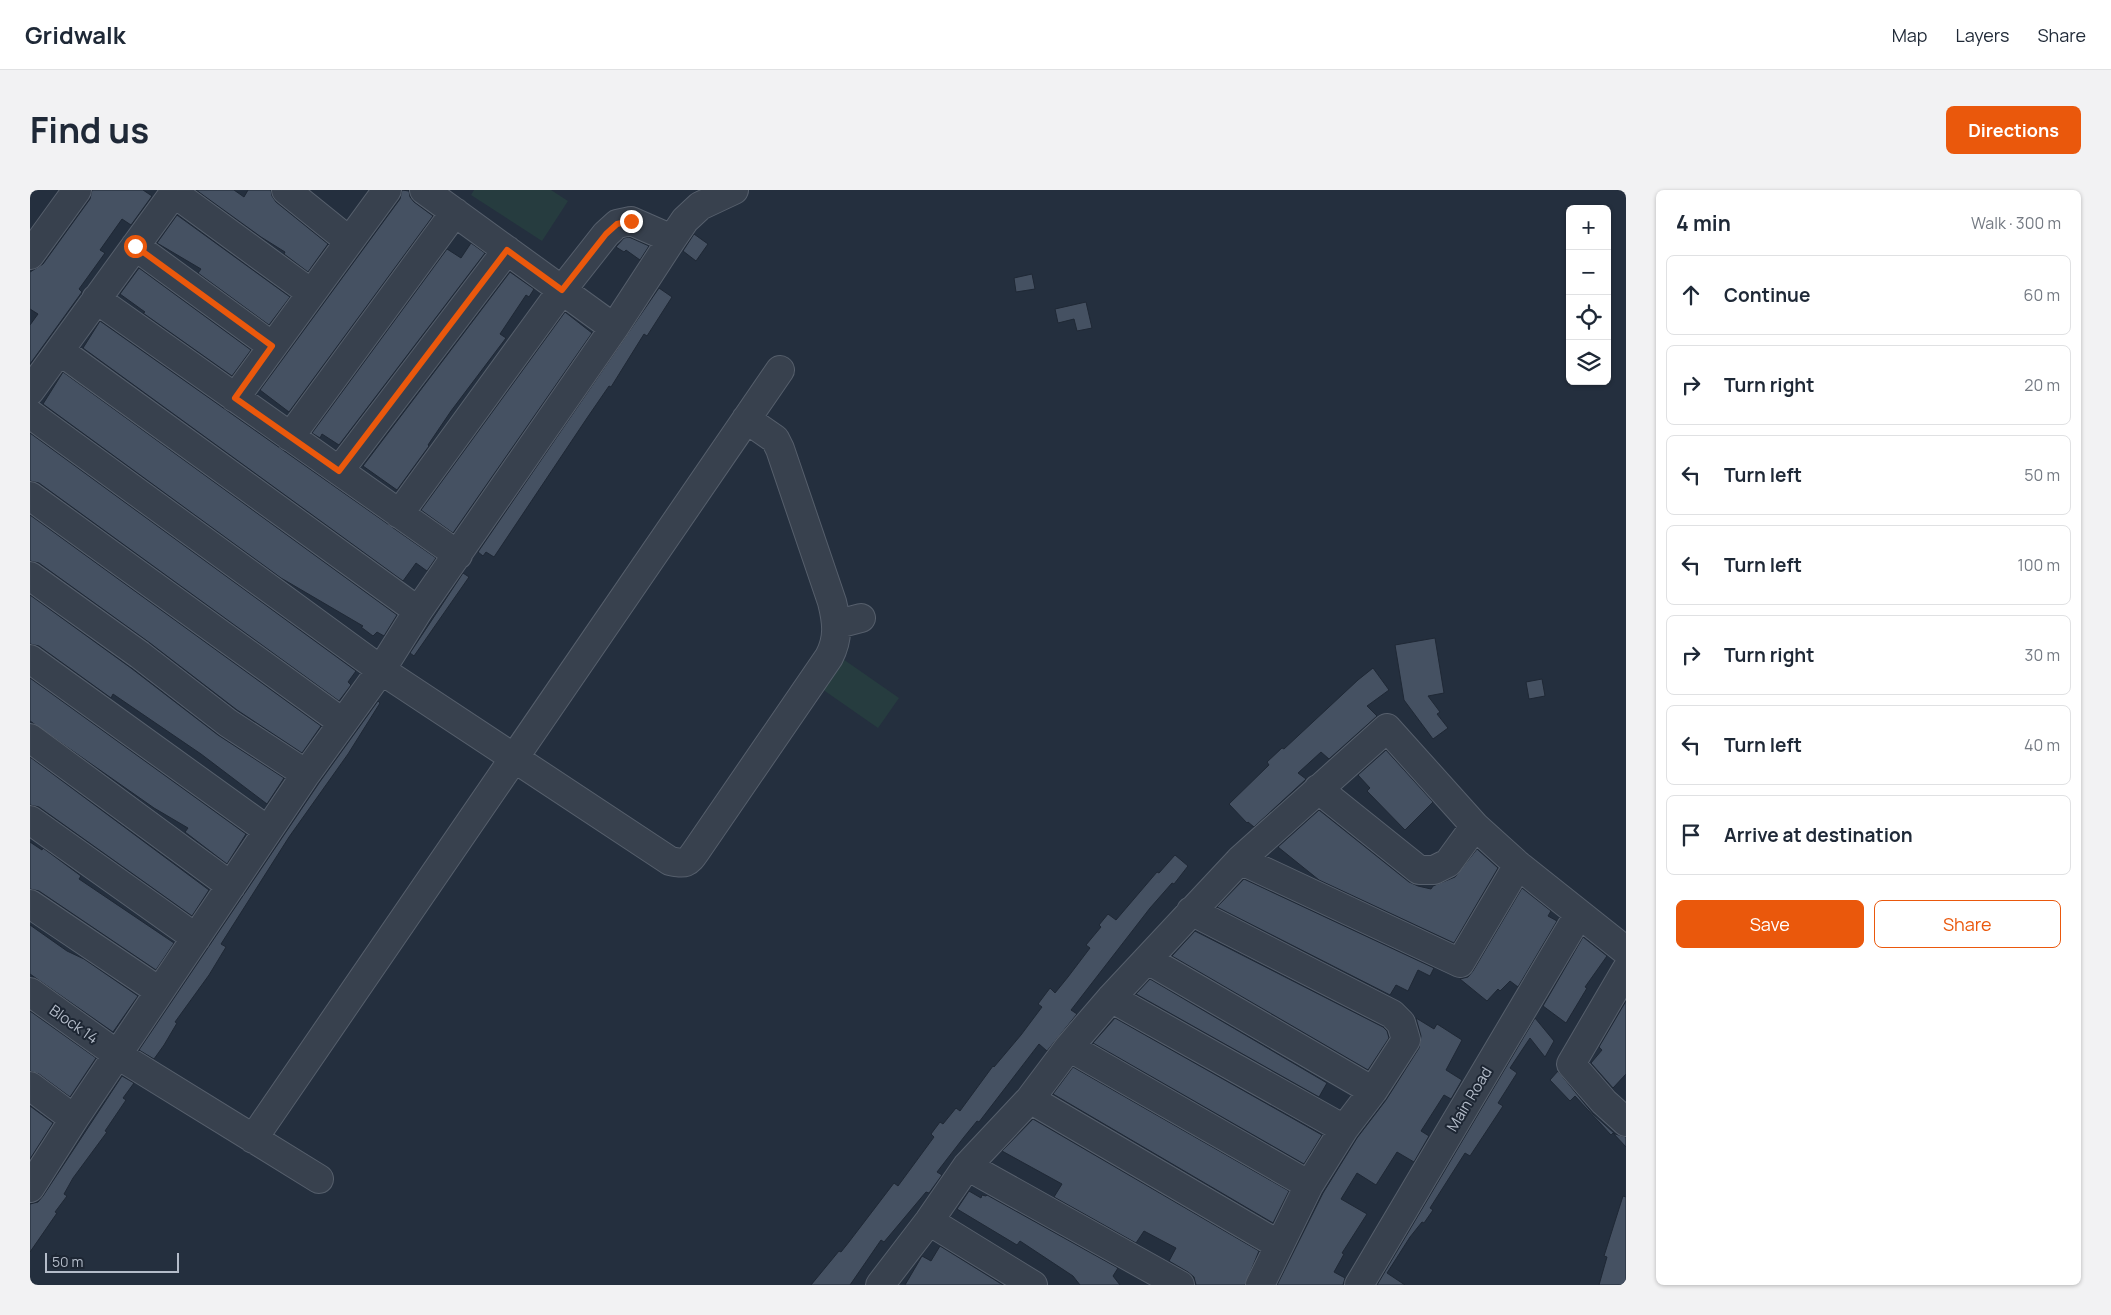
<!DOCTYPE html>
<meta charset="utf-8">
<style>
body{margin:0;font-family:Manrope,sans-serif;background:#f2f2f3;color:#1f2937}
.controls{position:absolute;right:15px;top:15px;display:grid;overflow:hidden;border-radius:8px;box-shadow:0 1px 4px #0004}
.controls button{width:45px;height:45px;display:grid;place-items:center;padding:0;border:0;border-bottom:1px solid #e0e1e3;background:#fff;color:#1f2937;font:25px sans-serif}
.scale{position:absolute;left:15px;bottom:12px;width:134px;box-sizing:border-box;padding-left:5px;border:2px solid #b4bcc9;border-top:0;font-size:14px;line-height:18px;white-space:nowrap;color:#b4bcc9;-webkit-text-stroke:4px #1d2633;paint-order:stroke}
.stop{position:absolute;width:15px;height:15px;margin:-11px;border:4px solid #ea580c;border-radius:50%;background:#fff}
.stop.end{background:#ea580c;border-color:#fff;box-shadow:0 1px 5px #0008}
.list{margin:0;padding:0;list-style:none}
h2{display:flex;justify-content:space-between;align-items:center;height:65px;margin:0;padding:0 20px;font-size:21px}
h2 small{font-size:16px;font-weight:400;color:#747a83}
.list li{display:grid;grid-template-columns:32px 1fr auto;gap:15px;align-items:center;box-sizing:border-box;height:80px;margin:0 10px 10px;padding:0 10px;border:1px solid #e0e1e3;border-radius:8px}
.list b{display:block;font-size:19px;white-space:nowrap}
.list em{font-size:16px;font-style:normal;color:#747a83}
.actions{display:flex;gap:10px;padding:15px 20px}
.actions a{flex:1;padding:11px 0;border:1px solid #ea580c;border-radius:8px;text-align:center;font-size:18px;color:#ea580c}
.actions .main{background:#ea580c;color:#fff}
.icon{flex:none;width:28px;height:28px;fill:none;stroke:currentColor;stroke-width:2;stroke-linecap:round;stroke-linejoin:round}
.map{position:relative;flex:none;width:1596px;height:1095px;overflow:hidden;border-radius:8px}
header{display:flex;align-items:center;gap:30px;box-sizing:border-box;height:70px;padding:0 25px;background:#fff;border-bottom:1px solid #e0e1e3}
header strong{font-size:24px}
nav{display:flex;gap:28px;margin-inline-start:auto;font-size:18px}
.intro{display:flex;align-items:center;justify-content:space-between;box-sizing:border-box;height:120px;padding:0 30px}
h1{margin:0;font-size:35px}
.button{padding:12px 22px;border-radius:8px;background:#ea580c;color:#fff;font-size:18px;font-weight:700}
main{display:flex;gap:30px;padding:0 30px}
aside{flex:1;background:#fff;border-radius:8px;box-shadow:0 1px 4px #0004}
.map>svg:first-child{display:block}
.green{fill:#263c3f}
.building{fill:#455162;stroke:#1f2835}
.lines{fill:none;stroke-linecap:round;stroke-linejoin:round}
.minor-casing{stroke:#565f6c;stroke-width:30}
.minor{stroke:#38414e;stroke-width:28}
.route{stroke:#ea580c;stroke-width:6}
.labels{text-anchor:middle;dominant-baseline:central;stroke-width:4;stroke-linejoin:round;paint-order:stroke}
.street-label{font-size:15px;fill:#b4bcc9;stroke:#1d2633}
</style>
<header>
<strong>Gridwalk</strong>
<nav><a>Map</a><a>Layers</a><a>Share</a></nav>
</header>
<div class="intro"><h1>Find us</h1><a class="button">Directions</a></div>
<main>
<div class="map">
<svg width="1596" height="1095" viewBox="0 0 1596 1095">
<rect width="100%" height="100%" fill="#242f3e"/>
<path class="green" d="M444 0H521L538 11 512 51 441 5Z
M813 469 869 508 848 538 792 499Z"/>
<path class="building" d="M62 0H113L122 6 101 35 92 29 70 60 75 63 49 99 52 102 0 174V135L8 124 0 119V82L13 74 60 9Z
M166 0H204L214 7 218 0H241L242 6 246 12 298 54 278 82 254 64 255 62 231 47Z
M372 0 379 1 380 7 384 12 403 26 259 222 230 200 370 9Z
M147 25 260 107 239 135 168 83 171 79 127 53Z
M664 44 678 54 666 71 653 61Z
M599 47 619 56 610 70 596 60 594 62 586 57 594 48Z
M441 53 455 63 309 255 292 244 290 248 282 243 417 59 431 68Z
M109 78 221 160 202 186 113 123 115 122 90 104Z
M480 82 504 99 499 107 496 105 470 144 476 148 421 221 398 255 399 256 367 300 333 276Z
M1002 84 1005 99 986 102 984 88Z
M629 98 642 107 617 146 614 144 581 197 579 196 557 228 464 367 456 362 453 366 448 362Z
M1056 112 1062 138 1047 141 1044 129 1028 133 1025 119Z
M535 122 562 143 423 343 391 320Z
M70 131 406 368 397 381 386 373 373 391 53 158Z
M33 182 367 425 354 446 347 442 343 446 331 437 333 436 251 388 13 214Z
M0 243 326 481 318 492 321 495 309 511 9 293 0 291Z
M0 325 291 536 272 563 207 520 120 453 9 373 0 371Z
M433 383 439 387 384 466 380 463Z
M0 405 101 478 188 545 254 588 237 614 171 564 83 504 81 508 9 456 0 454Z
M1405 448 1414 503 1398 506 1410 522 1407 524 1418 538 1403 549 1374 510 1365 455Z
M1343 478 1359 500 1337 516 1347 526 1299 569 1291 562 1268 583 1276 589 1275 590 1224 637 1218 632 1217 633 1199 614 1239 575 1237 572 1252 558 1254 559 1328 490Z
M0 488 216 644 197 674 155 642 158 638 124 618 0 531Z
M1512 489 1515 506 1499 509 1496 492Z
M348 511 350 513 318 564 259 647 191 754 196 757 179 785 145 832 147 833 134 855 124 869 109 860 289 593Z
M1356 560 1403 612 1375 640 1337 601 1340 598 1328 585Z
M0 567 179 700 162 726 9 617 0 615Z
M1289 620 1379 692 1388 696 1401 699 1403 696 1425 687 1447 659 1468 678 1424 753 1289 690 1248 657Z
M0 652 12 660 13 658 51 686 49 689 144 753 126 780 9 701 0 699Z
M1145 665 1158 676 1144 694 1142 693 1120 718 1041 820 1047 824 1017 861 1009 854 949 932 947 931 934 947 907 982 912 985 899 1003 896 1002 854 1052 851 1050 820 1095H781L809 1061 811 1062 819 1052 864 993 868 996 904 947 901 944 910 932 913 934 926 918 930 921 963 876 964 877 991 845 1012 817 1008 814 1020 798 1025 803 1038 787 1060 758 1056 755 1071 737 1069 735 1078 724 1086 730 1127 682 1129 683Z
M1214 689 1404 778 1400 786 1388 780 1378 801 1366 795 1360 805 1187 717Z
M1492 698 1521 721 1518 726 1527 731 1488 797 1480 791 1470 801 1468 799 1457 811 1430 789 1438 787 1443 781Z
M0 735 37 761 54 769 108 806 83 842 0 784Z
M1165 741 1353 837 1357 841 1359 848 1338 880 1142 766Z
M1553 747 1577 766 1555 797 1557 798 1536 833 1513 816Z
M1120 789 1297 893 1289 907 1106 804Z
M1596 811V884L1583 898 1561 873 1572 860 1569 857Z
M0 821 66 868 40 907 9 884 0 881Z
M1085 828 1292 945 1274 974 1063 853Z
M1386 828 1404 839 1407 834 1432 850 1416 880 1432 890 1421 909 1414 905 1391 941 1399 946 1384 972 1367 962 1346 995 1327 983 1311 1009 1337 1024 1312 1063 1314 1064 1304 1082 1315 1088 1313 1095H1247L1293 1003 1327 948 1356 910 1389 858 1391 846Z
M1505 828 1524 851 1515 867 1500 848 1480 878 1487 883 1468 913 1473 916 1440 966 1435 963 1400 1018 1403 1020 1394 1033 1392 1032 1380 1047 1357 1083 1375 1095H1347Z
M1043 877 1259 1001 1243 1033 1023 904Z
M1528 881 1563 924 1585 944 1596 947V957L1583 943 1581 945 1545 906 1540 911 1520 890Z
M92 886 104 893 93 908 96 910 75 941 77 942 43 988 34 1004 37 1006 25 1022 27 1023 0 1062V1014L8 1012 13 1006Z
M0 916 23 933 0 969Z
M1003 929 1229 1061 1215 1095H1166L1164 1087 1158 1082 1139 1071 1146 1058 1114 1041 1106 1053 1024 1007 1032 994 972 961Z
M939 1001 951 1008 952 1005 956 1006 957 1005 1088 1078 1083 1086 1090 1095H1050L1043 1086 990 1051 987 1055 927 1019Z
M1593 1006 1596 1007V1095H1569L1577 1067 1574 1066Z
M910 1056 973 1095H875L892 1066 901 1071Z"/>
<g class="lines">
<g class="minor-casing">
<path id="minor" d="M256 0 319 51
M394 0 584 138
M144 3 281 103
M642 49 655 30 670 16 704 0
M105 56 242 156
M0 65 47 0
M66 109 428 365
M30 161 388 421
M0 201 146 0
M205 208 357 0
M0 224 351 480 640 671C656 674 657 674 666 661L799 467C809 448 807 432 802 412L750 259 745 249 716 229
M260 247 425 22
M309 281 477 60
M0 306 312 532
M0 386 110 465 198 533 276 584
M808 434 831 428
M0 469 237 640
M0 548 201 696
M1288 599 1389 680H1404L1418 673 1445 636
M0 630 166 748
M1210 670 1430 773 1488 675
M0 714 129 801
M1161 721 1362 824 1371 833 1376 850 1343 901 1314 939 1279 995 1230 1095
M1118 770 1343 901
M1596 780 1541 874 1574 912 1596 932
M0 802 88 865 289 989
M1081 808 1314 939
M1039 857 1279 995
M0 896 44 929
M1000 909 1249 1055
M223 949 750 180
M937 976 1150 1095
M0 998 44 929 276 584 351 480 388 421 584 138 642 49 601 31 587 34 576 44 532 100 369 324
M899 1031 1003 1095
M850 1095 899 1031 937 976 1000 909 1039 857 1081 808 1210 670 1357 538 1445 636 1488 675 1596 761
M1329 1095 1549 724"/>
</g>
<use href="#minor" class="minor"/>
</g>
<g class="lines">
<path class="route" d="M105 56 242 156 205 208 309 281 477 60 532 100 576 44 587 34 601 31"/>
</g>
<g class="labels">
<g class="street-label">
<text transform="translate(44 834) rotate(35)">Block 14</text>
<text transform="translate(1439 909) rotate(-59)">Main Road</text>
</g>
</g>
</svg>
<div class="controls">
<button>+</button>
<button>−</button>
<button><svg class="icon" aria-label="locate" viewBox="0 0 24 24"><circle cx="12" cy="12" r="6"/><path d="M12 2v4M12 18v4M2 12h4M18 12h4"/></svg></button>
<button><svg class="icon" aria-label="layers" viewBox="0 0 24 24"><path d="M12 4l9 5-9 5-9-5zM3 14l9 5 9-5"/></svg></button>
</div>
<div class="scale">50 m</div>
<div class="stop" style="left:105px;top:56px"></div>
<div class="stop end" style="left:601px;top:31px"></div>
</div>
<aside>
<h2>4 min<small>Walk · 300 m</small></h2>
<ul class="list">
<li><svg class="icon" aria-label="ahead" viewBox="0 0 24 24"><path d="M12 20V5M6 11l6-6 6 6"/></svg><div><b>Continue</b></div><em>60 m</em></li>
<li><svg class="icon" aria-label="right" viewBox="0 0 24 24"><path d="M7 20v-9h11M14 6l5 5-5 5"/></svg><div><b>Turn right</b></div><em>20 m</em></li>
<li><svg class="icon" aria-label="left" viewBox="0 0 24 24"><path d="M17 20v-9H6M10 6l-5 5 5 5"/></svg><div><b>Turn left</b></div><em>50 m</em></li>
<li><svg class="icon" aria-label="left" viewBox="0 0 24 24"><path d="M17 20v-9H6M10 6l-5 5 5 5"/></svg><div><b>Turn left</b></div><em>100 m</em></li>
<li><svg class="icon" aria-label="right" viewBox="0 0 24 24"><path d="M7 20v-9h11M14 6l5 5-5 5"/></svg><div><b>Turn right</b></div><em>30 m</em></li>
<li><svg class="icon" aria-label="left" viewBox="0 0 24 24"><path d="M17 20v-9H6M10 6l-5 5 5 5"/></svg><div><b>Turn left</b></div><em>40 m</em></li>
<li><svg class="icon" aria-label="arrive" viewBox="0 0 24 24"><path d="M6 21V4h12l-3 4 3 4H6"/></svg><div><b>Arrive at destination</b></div></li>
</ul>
<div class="actions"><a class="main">Save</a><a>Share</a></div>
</aside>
</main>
